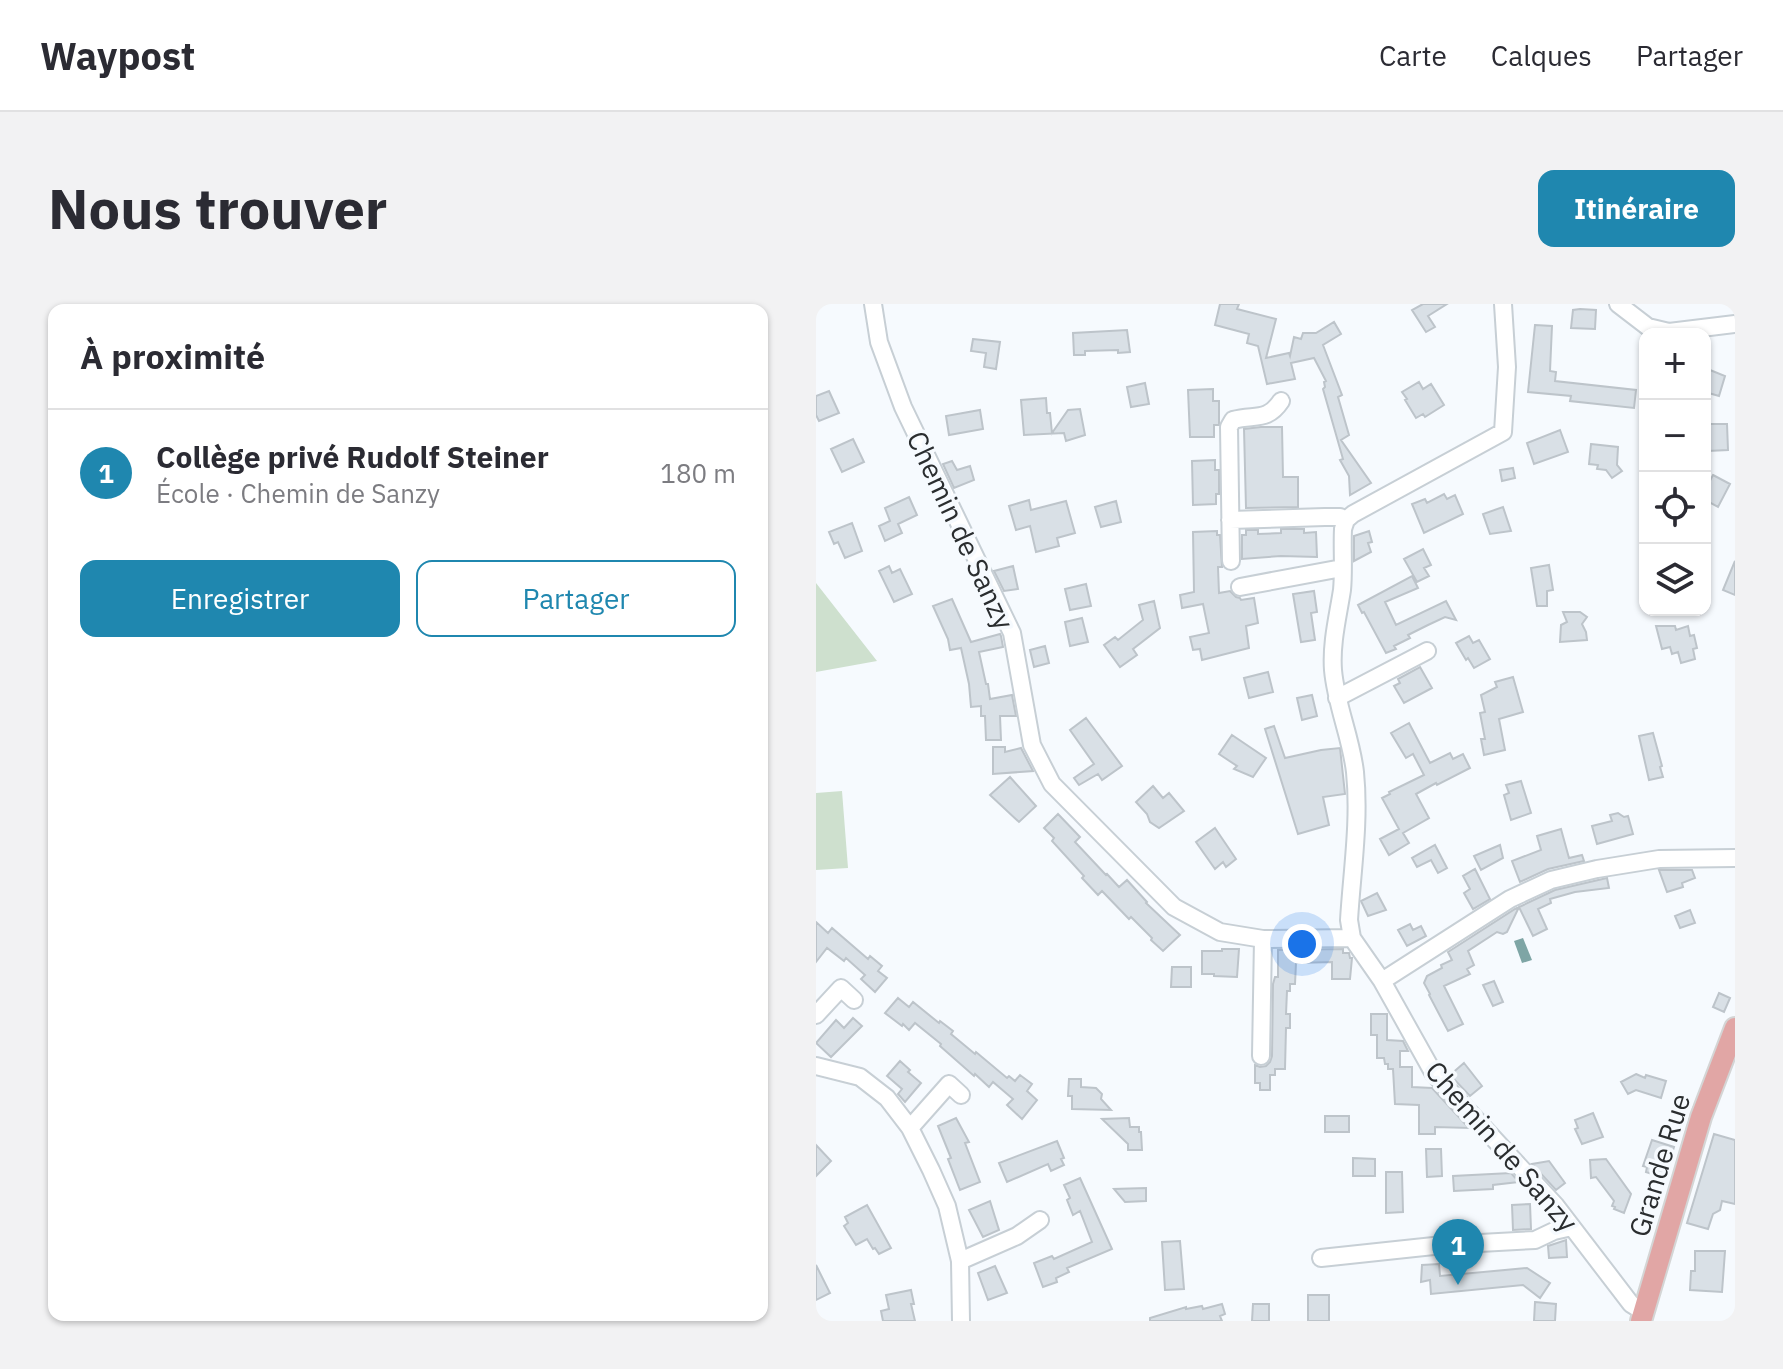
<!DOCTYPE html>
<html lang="fr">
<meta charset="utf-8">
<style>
body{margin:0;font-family:"IBM Plex Sans",sans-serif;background:#f2f2f3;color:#2b2b33}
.controls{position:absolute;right:24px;top:24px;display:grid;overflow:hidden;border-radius:16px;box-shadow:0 2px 6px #0004}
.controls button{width:72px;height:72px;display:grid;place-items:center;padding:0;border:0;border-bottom:2px solid #e1e1e2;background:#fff;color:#2b2b33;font:40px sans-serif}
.you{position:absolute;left:486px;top:640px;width:28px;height:28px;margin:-20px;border:6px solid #fff;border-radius:50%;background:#1a73e8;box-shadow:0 0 0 12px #1a73e833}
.badge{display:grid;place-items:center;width:52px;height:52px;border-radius:50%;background:#1f87af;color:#fff;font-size:26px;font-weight:700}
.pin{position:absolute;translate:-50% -66px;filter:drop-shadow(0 2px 4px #0008)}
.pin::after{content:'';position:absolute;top:42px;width:28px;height:24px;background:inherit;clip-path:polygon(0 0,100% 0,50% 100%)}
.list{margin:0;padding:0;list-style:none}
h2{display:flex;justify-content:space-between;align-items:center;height:104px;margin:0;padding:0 32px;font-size:34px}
h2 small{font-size:26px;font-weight:400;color:#7c7c81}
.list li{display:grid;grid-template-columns:52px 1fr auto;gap:24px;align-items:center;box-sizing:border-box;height:128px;padding:0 32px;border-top:2px solid #e1e1e2}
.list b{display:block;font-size:30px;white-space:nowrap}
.list p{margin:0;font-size:26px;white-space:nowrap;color:#7c7c81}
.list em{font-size:26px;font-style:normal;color:#7c7c81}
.actions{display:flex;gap:16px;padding:24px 32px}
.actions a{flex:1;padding:18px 0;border:2px solid #1f87af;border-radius:16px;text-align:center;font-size:28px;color:#1f87af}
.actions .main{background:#1f87af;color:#fff}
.icon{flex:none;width:44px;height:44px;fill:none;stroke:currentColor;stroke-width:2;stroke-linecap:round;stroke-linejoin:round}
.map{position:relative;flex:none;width:919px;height:1017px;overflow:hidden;border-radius:16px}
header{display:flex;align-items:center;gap:48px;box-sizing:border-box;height:112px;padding:0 40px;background:#fff;border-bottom:2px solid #e1e1e2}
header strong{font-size:38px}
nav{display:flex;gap:44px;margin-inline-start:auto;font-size:28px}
.intro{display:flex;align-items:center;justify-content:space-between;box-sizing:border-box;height:192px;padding:0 48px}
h1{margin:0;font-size:56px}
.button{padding:20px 36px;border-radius:16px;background:#1f87af;color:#fff;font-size:28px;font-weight:700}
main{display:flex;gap:48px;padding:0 48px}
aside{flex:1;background:#fff;border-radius:16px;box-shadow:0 2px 6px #0004}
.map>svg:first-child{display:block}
.green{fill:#cee0ce}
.water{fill:#7ea5a5}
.building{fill:#d9e0e6;stroke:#bdc4ca;stroke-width:2}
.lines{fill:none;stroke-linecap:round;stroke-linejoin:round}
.minor-casing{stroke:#c7cfd5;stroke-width:20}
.major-casing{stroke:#d4d5d5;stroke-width:24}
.minor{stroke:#fff;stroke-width:16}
.major{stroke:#e1a6a5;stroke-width:20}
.labels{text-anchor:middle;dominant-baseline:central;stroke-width:7;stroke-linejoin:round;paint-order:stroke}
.street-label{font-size:28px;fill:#2a2d2f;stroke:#f6fafe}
</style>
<header>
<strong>Waypost</strong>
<nav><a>Carte</a><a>Calques</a><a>Partager</a></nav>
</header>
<div class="intro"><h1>Nous trouver</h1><a class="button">Itinéraire</a></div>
<main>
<aside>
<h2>À proximité<small></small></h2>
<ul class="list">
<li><span class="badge">1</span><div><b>Collège privé Rudolf Steiner</b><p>École · Chemin de Sanzy</p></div><em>180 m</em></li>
</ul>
<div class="actions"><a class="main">Enregistrer</a><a>Partager</a></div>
</aside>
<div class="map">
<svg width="919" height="1017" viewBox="0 0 919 1017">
<rect width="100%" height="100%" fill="#f6fafe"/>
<path class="green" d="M0 279 61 357 0 368Z
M26 487 32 564 0 566V489Z"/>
<path class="water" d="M707 634 716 656 706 659 698 637Z"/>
<path class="building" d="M404 0H423L421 5 460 15 450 54 473 49 474 52 478 33 485 35 487 29H500L518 18 525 30 507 41 526 91 522 93 533 131 525 136 555 179 534 191 533 172 524 156 527 155 507 85 509 83 508 78 510 77 498 54 475 59 479 75 451 80 442 42 431 39 433 30 399 21Z
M607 0H631L612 12 619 23 610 28 596 6Z
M764 5 780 6 779 25 755 24 757 6Z
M719 21 736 22 734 67 740 68 739 77 820 86 818 104 754 97 755 92 712 88Z
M311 26 314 48 302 49V46L269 47V51H258L257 29Z
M157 35 184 38 180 65 168 63 170 49 155 47Z
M894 66 909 72 903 92 889 88V80Z
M603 78 607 85 615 80 628 101 609 113 607 110 600 114 589 96 591 95 586 88Z
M329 79 333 100 315 103 311 83Z
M397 85V97H403V121H398V133H374L372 86Z
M13 87 23 109 3 117 0 111V92Z
M230 94 231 109H234L236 129 252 106 264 105 269 131 250 137 248 129 208 131 205 96Z
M164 106 167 125 133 131 130 112Z
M892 120H911L912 146 892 147Z
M445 123H466L467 173H482V203L430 204 428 125Z
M744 126 752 148 718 160 711 139Z
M37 135 48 158 26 168 15 145Z
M775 140 802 143 801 161 806 167 796 174 790 166 781 165 782 161 773 160Z
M399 156V166H403V190H400V200L377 201 376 157Z
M136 157 141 166 154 162 158 176 138 184 127 160Z
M697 164 699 174 686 177 684 166Z
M897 171 914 180 902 203 889 196V186Z
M628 190 631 195 639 191 647 210 608 229 596 200 609 195 611 199Z
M93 193 101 211 82 220 86 229 69 237 63 222 74 217 69 204Z
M213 196 215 206 250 197 259 229 241 234 243 242 220 248 214 222 200 226 193 202Z
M300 197 305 218 285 223 279 203Z
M687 203 695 227 674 230 667 210Z
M36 219 46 247 29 254 22 238 18 240 13 228Z
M465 225H488V229L500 228 501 253 465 252 426 255V231H430V226H442V230L465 229Z
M401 227V231H404L406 263H402L403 289 414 287 420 293 424 294 425 296 438 294 442 319 430 322 433 344 386 356 384 345 377 346 374 333 393 329 387 300 366 304 364 291 378 288 377 228Z
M553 227 556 238 552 239 555 248 538 257V232Z
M607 245 615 261 608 264 613 272 601 278 588 255Z
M919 257V291L907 286Z
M733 261 737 286 731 287V302H721L715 264Z
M73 262 76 269 84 265 96 290 78 298 63 267Z
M197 262 202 285 188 287 178 267Z
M596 272 602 284 569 298 580 321 630 297 640 316 629 313 612 321 592 331 594 334 578 342 580 345 570 349 548 308 546 309 542 301Z
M270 280 275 302 254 306 249 285Z
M498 287 501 308 495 309 499 336 485 338 477 290Z
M136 295 155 338 184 330 185 332 187 343 163 348 170 380H172L174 395 196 391 200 412H184L185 436H170L169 412H165V402L155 403 153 380 145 344 134 346 132 335 117 302Z
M338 297 344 324 317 345 321 351 304 363 288 341 299 333 302 336 327 316 323 301Z
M747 308H764L771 313 766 320 770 328 771 336 744 338 745 321 751 318Z
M266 314 272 338 254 342 249 318Z
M840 322H859L860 326 872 322 874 332 878 331 881 344 877 345 879 355 865 359 862 348 856 350 854 343 846 345Z
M653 332 657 339 663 336 674 355 658 364 652 354 650 356 640 339Z
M229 342 233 359 218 363 214 346Z
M604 363 616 384 588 399 578 382 584 379 582 375Z
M452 368 457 388 433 394 428 374Z
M697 373 707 408 683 415 689 446 668 451 665 435H669L664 409 669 408 665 391 681 383 679 378Z
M496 391 501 412 486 416 481 394Z
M270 414 306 462 286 476 282 470 263 481 258 474 278 460 254 426Z
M593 419 614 459 634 449 637 455 647 450 654 464 621 481 620 479 600 490 613 514 587 529 593 539 573 551 564 535 583 525 566 494 574 490 573 488 608 471 597 450 590 454 575 429Z
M458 422 469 454 505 446 524 444 529 490 507 493 513 521 482 530 449 425Z
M837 429 846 462 844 463 847 473 833 476 823 432Z
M416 431 450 454 437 473 418 465 421 462 403 450Z
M177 443H189V448L205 444 217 467 177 470Z
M194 473 220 502 203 518 174 491Z
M705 477 715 509 695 516 688 491 693 489 690 481Z
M337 482 347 494 353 489 368 507 343 524 334 518 331 510 320 498Z
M802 509 808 513 812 512 817 530 781 540 776 522 796 517 794 511Z
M242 510 264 533 259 538 290 571 291 570 303 583 311 576 331 598 330 599 364 631 347 647 335 636 336 634 315 613 313 615 286 587 282 591 266 574 268 572 236 537 238 534 228 524Z
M399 524 420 555 410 563 407 558 399 565 380 538Z
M745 525 753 554 766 551 768 557 732 565 704 578 696 557 725 546 721 532Z
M619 541 631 564 622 569 615 556 601 563 596 554Z
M684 541 687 554 665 566 658 552Z
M659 565 674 595 657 605 648 589 654 585 647 572Z
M843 566H876L879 574 866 579 867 583 851 588Z
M791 574 793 584 759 588 734 595 735 599 722 605 731 625 717 632 703 603 691 628 687 630 681 628 652 647 658 661 651 665 654 670 628 682 647 720 632 727 613 691 614 690 608 679 611 672 626 664 625 661 636 656 632 648 699 605 739 586Z
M561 589 570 606 552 612 545 597Z
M874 606 879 619 864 624 859 612Z
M0 618 12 629 16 624 52 655 54 652 66 662 62 667 71 674 59 688 45 675 49 671 30 654 28 657 11 644 0 658Z
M594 620 597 626 605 622 610 632 591 642 582 626Z
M406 645H423L421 673 398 672V670H386V647H406Z
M527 645V649H533L534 654H536L534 675H516V658L480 659 479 680H474V687H471L470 710H474V724H470L469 765H459V771H454V786H444V779H439V761L444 763 450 762 454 758 456 752 457 680 459 673H462V646Z
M356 663H375V683H355Z
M678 677 687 698 677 702 667 681Z
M903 689 914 694 908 708 897 703Z
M82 694 93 703 97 698 123 719 124 717 137 727 135 730 159 750 160 748 191 774 193 772 199 777 204 771 216 780 211 787 221 796 206 815 191 801 197 795 177 778 173 783 159 770 158 772 124 742 125 740 99 719 93 726 87 720 86 722 69 709Z
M555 710H571V736L587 737 592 747H584V763H596V783L616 784 653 824 619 823V830H603V801L579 800 577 765H572V760H569L568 754H561V731H555Z
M37 714 46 722 15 753 0 739 20 716 28 724Z
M84 757 94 766 92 768 105 779 89 798 82 790 86 785 71 772Z
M648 759 666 782 654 792 634 771Z
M820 770 829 774 830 771 850 777 845 794 820 786 812 790 805 778Z
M253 775H265V783L280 784 286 790 285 795 295 806 256 805V792H252Z
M777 809 787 833 766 840 759 825 762 824 759 816Z
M509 812H533V828H509Z
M140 814 153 838 149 839 164 878 144 886 132 855 135 854 122 822Z
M313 814 314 823H323V828H325L326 846H312V840L286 815Z
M898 830 919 836V900L906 897 904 906 897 910 892 925 871 919Z
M836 836 858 843 849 874 830 868 831 863 827 862Z
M241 837 248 854 245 855 248 861 235 867 232 860 191 878 183 859Z
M0 841 15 857 0 872Z
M610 845H625L626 872 611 873Z
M537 854 559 855V872H537Z
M790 855 815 890 808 909 798 905 799 903 796 902 798 897 780 873 775 874 774 856Z
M733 857 749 879 740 886 716 860Z
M570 868H586L587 908 570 909Z
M695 869 703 878 677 881V885L638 887 637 872Z
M264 874 296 945 251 964 253 968 240 974 241 978 227 983 218 959 236 952 238 955 276 938 264 907 257 911 251 896 254 894 248 881Z
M330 884V897L309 898 298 885Z
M174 897 183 926 167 933 153 906Z
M714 900 715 925 697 926 696 901Z
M51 901 75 944 63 950 59 944 57 945 51 935 40 941 28 922 32 919 29 913Z
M750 936 751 953 733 954 732 942Z
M364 937 368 985 349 986 346 938Z
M879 947H909L906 988 874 986 875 967H879Z
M623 960 624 972 711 964 734 979 724 994 707 981 615 990 614 976 605 978 606 961Z
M0 961 14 989 0 996Z
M179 962 191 989 172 996 162 969Z
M95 986 98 1000H95L99 1017H67L65 1007 73 1005 70 991Z
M492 991H513V1017H492Z
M719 998 740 1000 739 1017H718Z
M406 1000 409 1010 404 1012 406 1017H334V1014L370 1003V1005L386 1002 387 1005Z
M437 1000H453V1017H436Z"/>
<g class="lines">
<g class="minor-casing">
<path id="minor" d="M57 0 63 38 87 103 196 329 216 441 236 480 358 603 404 628 447 635 536 634 566 677 618 770 740 902 815 1000 828 1008
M802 0 832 23 853 28 919 20
M414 216 509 213H524L530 216
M415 257 413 123 417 116C439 110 451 118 465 97
M424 283 526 264
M521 394 611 347
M536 634 533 616C536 567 544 517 539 468 535 433 520 401 517 366 515 339 522 312 526 286 528 266 526 245 527 225L530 216 537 210 687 128 691 63 687 0
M566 677 694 595 735 576 781 565 843 555 919 554
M0 711 25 684 38 696
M445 752 447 635
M0 762 44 773 71 794 94 824 115 866 131 902 144 957 145 1017
M94 824 133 780 145 791
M505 954 627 941 719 936 738 927 756 923
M144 957 201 932 224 916"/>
</g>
<g class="major-casing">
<path id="major" d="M825 1017 885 813 919 724"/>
</g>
<use href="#minor" class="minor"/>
<use href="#major" class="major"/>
</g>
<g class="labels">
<g class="street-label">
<text transform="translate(145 226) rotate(65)">Chemin de Sanzy</text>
<text transform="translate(686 842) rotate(49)">Chemin de Sanzy</text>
<text transform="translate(843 861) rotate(-73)">Grande Rue</text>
</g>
</g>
</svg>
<div class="controls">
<button>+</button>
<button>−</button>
<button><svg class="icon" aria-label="locate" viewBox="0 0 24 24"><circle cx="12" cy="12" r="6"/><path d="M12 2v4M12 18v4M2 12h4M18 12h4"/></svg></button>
<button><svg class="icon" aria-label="layers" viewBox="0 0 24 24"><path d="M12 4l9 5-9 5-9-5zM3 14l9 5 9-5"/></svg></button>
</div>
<div class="you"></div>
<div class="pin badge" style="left:642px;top:981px">1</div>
</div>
</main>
